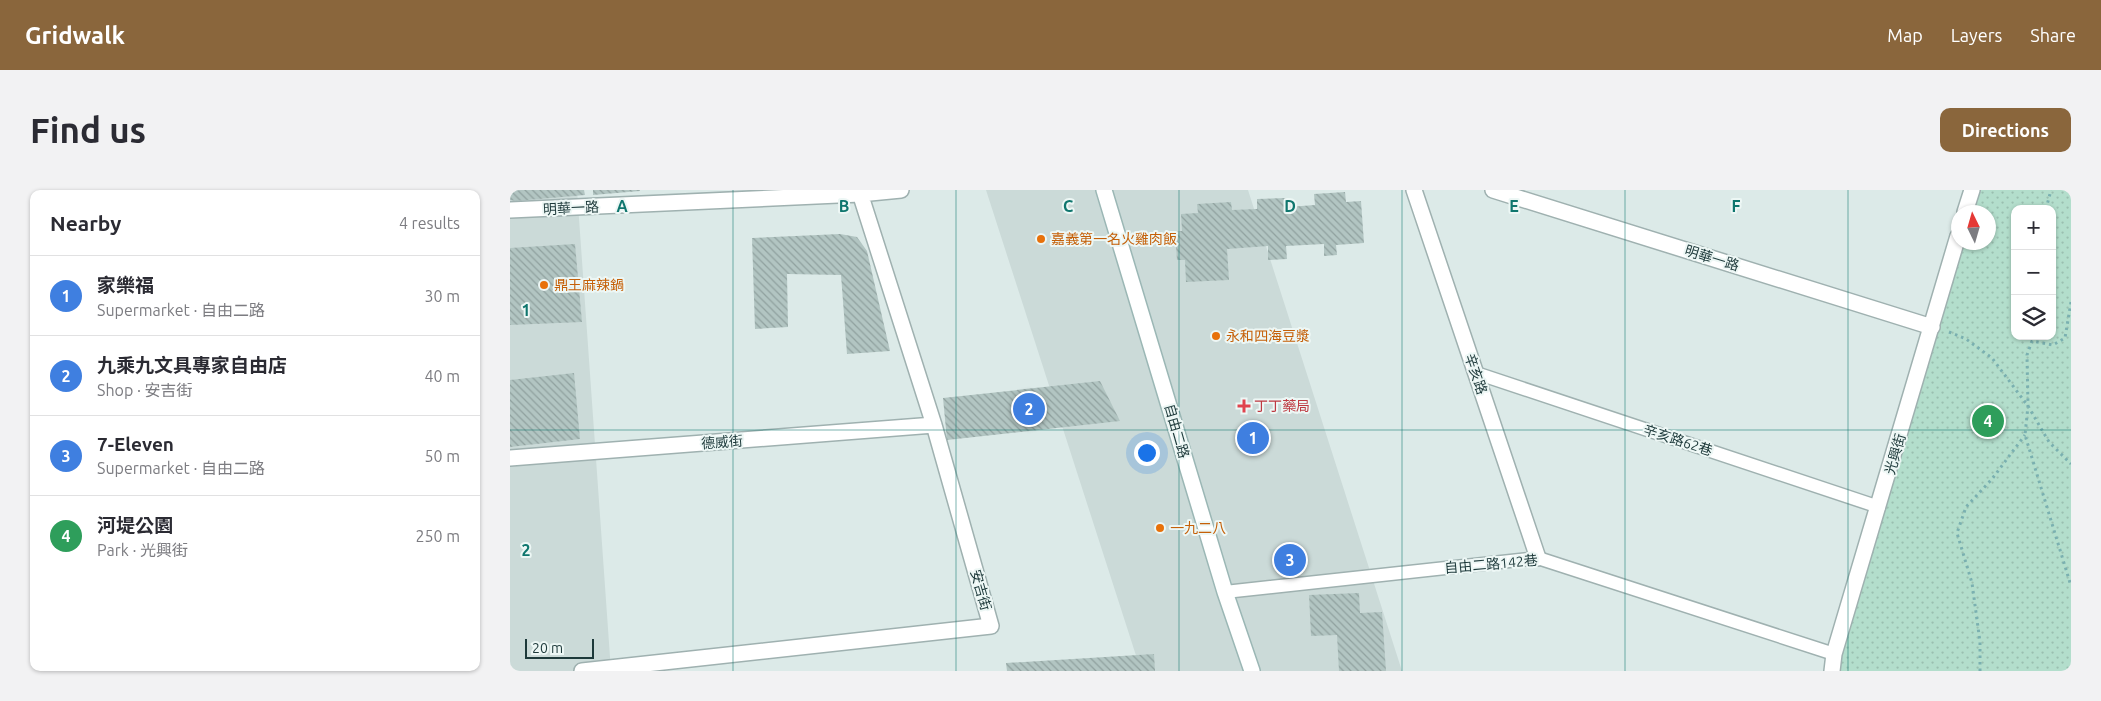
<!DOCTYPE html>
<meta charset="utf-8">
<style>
body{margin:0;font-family:Ubuntu,"Noto Sans TC",sans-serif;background:#f2f2f3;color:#2b2b33}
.controls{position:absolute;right:15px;top:15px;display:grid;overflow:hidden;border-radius:10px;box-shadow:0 1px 4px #0004}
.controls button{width:45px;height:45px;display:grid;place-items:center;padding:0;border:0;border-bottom:1px solid #e1e1e2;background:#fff;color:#2b2b33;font:25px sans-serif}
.compass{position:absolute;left:1441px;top:15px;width:45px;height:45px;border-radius:50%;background:#fff;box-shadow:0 1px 4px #0004;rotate:355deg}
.scale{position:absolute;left:15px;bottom:12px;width:69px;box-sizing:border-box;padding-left:5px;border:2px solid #1d393a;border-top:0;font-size:14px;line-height:18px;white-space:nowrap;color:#1d393a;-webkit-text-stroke:4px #edf7f5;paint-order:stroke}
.you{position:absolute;left:636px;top:262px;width:18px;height:18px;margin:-12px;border:4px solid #fff;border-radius:50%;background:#1a73e8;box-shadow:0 0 0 8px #1a73e833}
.badge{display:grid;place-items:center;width:32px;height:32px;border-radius:50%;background:#8a663c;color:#fff;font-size:16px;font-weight:700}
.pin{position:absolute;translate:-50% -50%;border:2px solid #fff;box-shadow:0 1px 5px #0006}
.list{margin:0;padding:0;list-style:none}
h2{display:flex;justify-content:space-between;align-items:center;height:65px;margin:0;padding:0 20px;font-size:21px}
h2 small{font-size:16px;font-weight:400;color:#7c7c81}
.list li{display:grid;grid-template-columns:32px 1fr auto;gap:15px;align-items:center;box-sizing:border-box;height:80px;padding:0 20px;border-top:1px solid #e1e1e2}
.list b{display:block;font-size:19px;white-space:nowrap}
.list p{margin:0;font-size:16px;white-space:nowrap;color:#7c7c81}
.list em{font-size:16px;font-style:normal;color:#7c7c81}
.icon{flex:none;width:28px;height:28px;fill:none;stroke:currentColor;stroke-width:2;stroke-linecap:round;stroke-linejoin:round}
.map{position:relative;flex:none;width:1561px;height:481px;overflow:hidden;border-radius:10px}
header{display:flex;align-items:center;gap:30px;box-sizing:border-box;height:70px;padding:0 25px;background:#8a663c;color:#fff}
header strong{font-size:24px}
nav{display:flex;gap:28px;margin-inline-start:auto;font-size:18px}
.intro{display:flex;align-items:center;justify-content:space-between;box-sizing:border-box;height:120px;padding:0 30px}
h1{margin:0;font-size:35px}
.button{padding:12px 22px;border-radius:10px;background:#8a663c;color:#fff;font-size:18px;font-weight:700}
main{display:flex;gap:30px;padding:0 30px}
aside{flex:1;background:#fff;border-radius:10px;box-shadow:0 1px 4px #0004}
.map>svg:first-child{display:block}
.built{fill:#cbdad8}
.green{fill:url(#green-dots);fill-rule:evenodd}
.building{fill:url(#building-back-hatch)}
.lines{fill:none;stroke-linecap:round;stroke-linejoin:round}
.lane-casing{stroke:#9fb1b0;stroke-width:15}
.street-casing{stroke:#9fb1b0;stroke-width:18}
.secondary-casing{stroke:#9bb7b5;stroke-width:18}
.path{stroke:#7ab0b0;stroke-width:3;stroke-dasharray:2.5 4;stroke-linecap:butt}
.lane{stroke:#fff;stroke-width:12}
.street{stroke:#fff;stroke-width:15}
.secondary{stroke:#fff;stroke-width:15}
.grid{fill:none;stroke:#0f766e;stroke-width:1;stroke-opacity:0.55}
.food-dot{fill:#e8710a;stroke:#edf7f5;stroke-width:2}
.health-dot{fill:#e0444e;stroke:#edf7f5;stroke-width:2}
.labels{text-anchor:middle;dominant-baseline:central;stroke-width:4;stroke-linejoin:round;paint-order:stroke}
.street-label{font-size:14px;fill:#1d393a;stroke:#edf7f5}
.food-label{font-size:14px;fill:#c56008;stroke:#edf7f5;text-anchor:start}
.health-label{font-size:14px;fill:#be3a42;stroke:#edf7f5;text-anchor:start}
.grid-label{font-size:16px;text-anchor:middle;font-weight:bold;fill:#0f766e;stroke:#edf7f5;stroke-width:4;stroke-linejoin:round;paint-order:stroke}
</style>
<header>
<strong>Gridwalk</strong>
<nav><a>Map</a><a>Layers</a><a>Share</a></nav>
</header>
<div class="intro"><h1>Find us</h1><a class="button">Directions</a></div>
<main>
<aside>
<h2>Nearby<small>4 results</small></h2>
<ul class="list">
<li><span class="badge" style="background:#3f7fe0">1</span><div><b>家樂福</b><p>Supermarket · 自由二路</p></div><em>30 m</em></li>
<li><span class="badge" style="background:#3f7fe0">2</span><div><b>九乘九文具專家自由店</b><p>Shop · 安吉街</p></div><em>40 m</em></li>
<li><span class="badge" style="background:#3f7fe0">3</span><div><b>7-Eleven</b><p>Supermarket · 自由二路</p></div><em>50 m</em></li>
<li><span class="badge" style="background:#2e9e5b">4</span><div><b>河堤公園</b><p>Park · 光興街</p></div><em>250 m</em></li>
</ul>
</aside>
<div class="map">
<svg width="1561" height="481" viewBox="0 0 1561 481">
<defs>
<pattern id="green-dots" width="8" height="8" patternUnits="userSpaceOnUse" patternTransform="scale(1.25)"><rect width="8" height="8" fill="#b3decc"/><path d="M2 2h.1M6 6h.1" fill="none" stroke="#9abfb0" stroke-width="1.8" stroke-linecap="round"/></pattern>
<pattern id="building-back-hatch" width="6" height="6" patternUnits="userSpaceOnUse" patternTransform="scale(1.25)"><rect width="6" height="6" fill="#b2c5c2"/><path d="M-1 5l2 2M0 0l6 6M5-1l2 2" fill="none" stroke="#90a19f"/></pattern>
</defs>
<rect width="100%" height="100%" fill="#dceae8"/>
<path class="built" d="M0 0H67L101 481H0Z
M476 0H738L892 481H631Z"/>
<path class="green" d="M1462 0H1561V481H1322L1448 52H1478V22H1455ZM1505 19H1542V146H1505Z"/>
<path class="building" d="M0 0H74L75 5 6 11 0 10Z
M83 0H130V1L83 5Z
M835 2 836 12 851 11 854 53 826 55 827 65 814 66V54L776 56 777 69 758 70V56L717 59 719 90 676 92 675 70H667L665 41H672L671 24 688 23 687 14 721 12 722 20 747 19V9L777 8 778 17 805 15 804 4Z
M330 44 347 47 357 61 380 161 337 164 331 85 277 84 278 137 245 139 242 48Z
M65 54 72 132 0 135V58Z
M64 183 70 249 0 257V190Z
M590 191 610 231 437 250 433 208Z
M849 403 850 423 872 422 876 481H829L827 445 801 446 799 405Z
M644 464 645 481H497L496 473Z"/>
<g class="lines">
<g class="lane-casing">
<path id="lane" d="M966 183 1369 317
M715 402 1028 368 1324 464"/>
</g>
<g class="street-casing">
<path id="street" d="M904 0 1028 368
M983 0 1422 137
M0 20 350 4 391 0
M1455 22 1462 0
M0 268 424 235
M72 481 481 436 424 235 349 0
M1322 481 1324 464 1448 46"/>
</g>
<g class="secondary-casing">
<path id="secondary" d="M594 0 715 402 742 481"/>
</g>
<path class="path" d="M1536 19 1541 0
M1561 112 1555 148 1543 155 1522 151 1517 165 1518 216 1515 245 1561 396
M1439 142 1456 149 1482 168 1518 216 1539 252 1561 274
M1521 146 1522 151
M1470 481V452L1462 393 1447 343 1456 317 1482 289 1515 245"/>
<use href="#lane" class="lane"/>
<use href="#street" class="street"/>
<use href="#secondary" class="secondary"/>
</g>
<path class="grid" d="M223 0V481M446 0V481M669 0V481M892 0V481M1115 0V481M1338 0V481M0 240H1561"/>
<g class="food-dot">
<circle cx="531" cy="49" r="5"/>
<circle cx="34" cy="95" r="5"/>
<circle cx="706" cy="146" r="5"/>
<circle cx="650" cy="338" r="5"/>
</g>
<path class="health-dot" d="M731.5 208.5h5v5h5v5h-5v5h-5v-5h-5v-5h5z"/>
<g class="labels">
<g class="street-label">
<text transform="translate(61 18) rotate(-3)">明華一路</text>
<text transform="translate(1202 68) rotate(17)">明華一路</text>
<text transform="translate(966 184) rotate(71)">辛亥路</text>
<text transform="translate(667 241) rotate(74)">自由二路</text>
<text transform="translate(1168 250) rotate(18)">辛亥路62巷</text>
<text transform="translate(212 252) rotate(-4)">德威街</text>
<text transform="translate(1385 264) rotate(-74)">光興街</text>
<text transform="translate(981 374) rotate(-5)">自由二路142巷</text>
<text transform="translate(471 400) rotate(74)">安吉街</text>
</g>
<g class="food-label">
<text x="541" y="49">嘉義第一名火雞肉飯</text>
<text x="44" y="95">鼎王麻辣鍋</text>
<text x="716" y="146">永和四海豆漿</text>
<text x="660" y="338">一九二八</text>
</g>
<g class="health-label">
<text x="744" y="216">丁丁藥局</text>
</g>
</g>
<g class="grid-label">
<text x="112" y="22">A</text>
<text x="334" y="22">B</text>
<text x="558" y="22">C</text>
<text x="780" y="22">D</text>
<text x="1004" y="22">E</text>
<text x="1226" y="22">F</text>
<text x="16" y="126">1</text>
<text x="16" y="366">2</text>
</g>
</svg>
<div class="controls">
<button>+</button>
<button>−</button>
<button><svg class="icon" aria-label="layers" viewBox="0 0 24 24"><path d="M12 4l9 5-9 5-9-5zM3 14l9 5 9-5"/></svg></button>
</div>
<svg class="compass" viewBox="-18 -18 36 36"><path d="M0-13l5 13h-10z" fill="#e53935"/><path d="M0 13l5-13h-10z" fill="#7c7c81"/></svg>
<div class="scale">20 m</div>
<div class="you"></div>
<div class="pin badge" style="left:743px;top:248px;background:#3f7fe0">1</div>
<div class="pin badge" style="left:519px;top:219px;background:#3f7fe0">2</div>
<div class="pin badge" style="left:780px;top:370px;background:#3f7fe0">3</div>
<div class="pin badge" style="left:1478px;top:231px;background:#2e9e5b">4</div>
</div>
</main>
